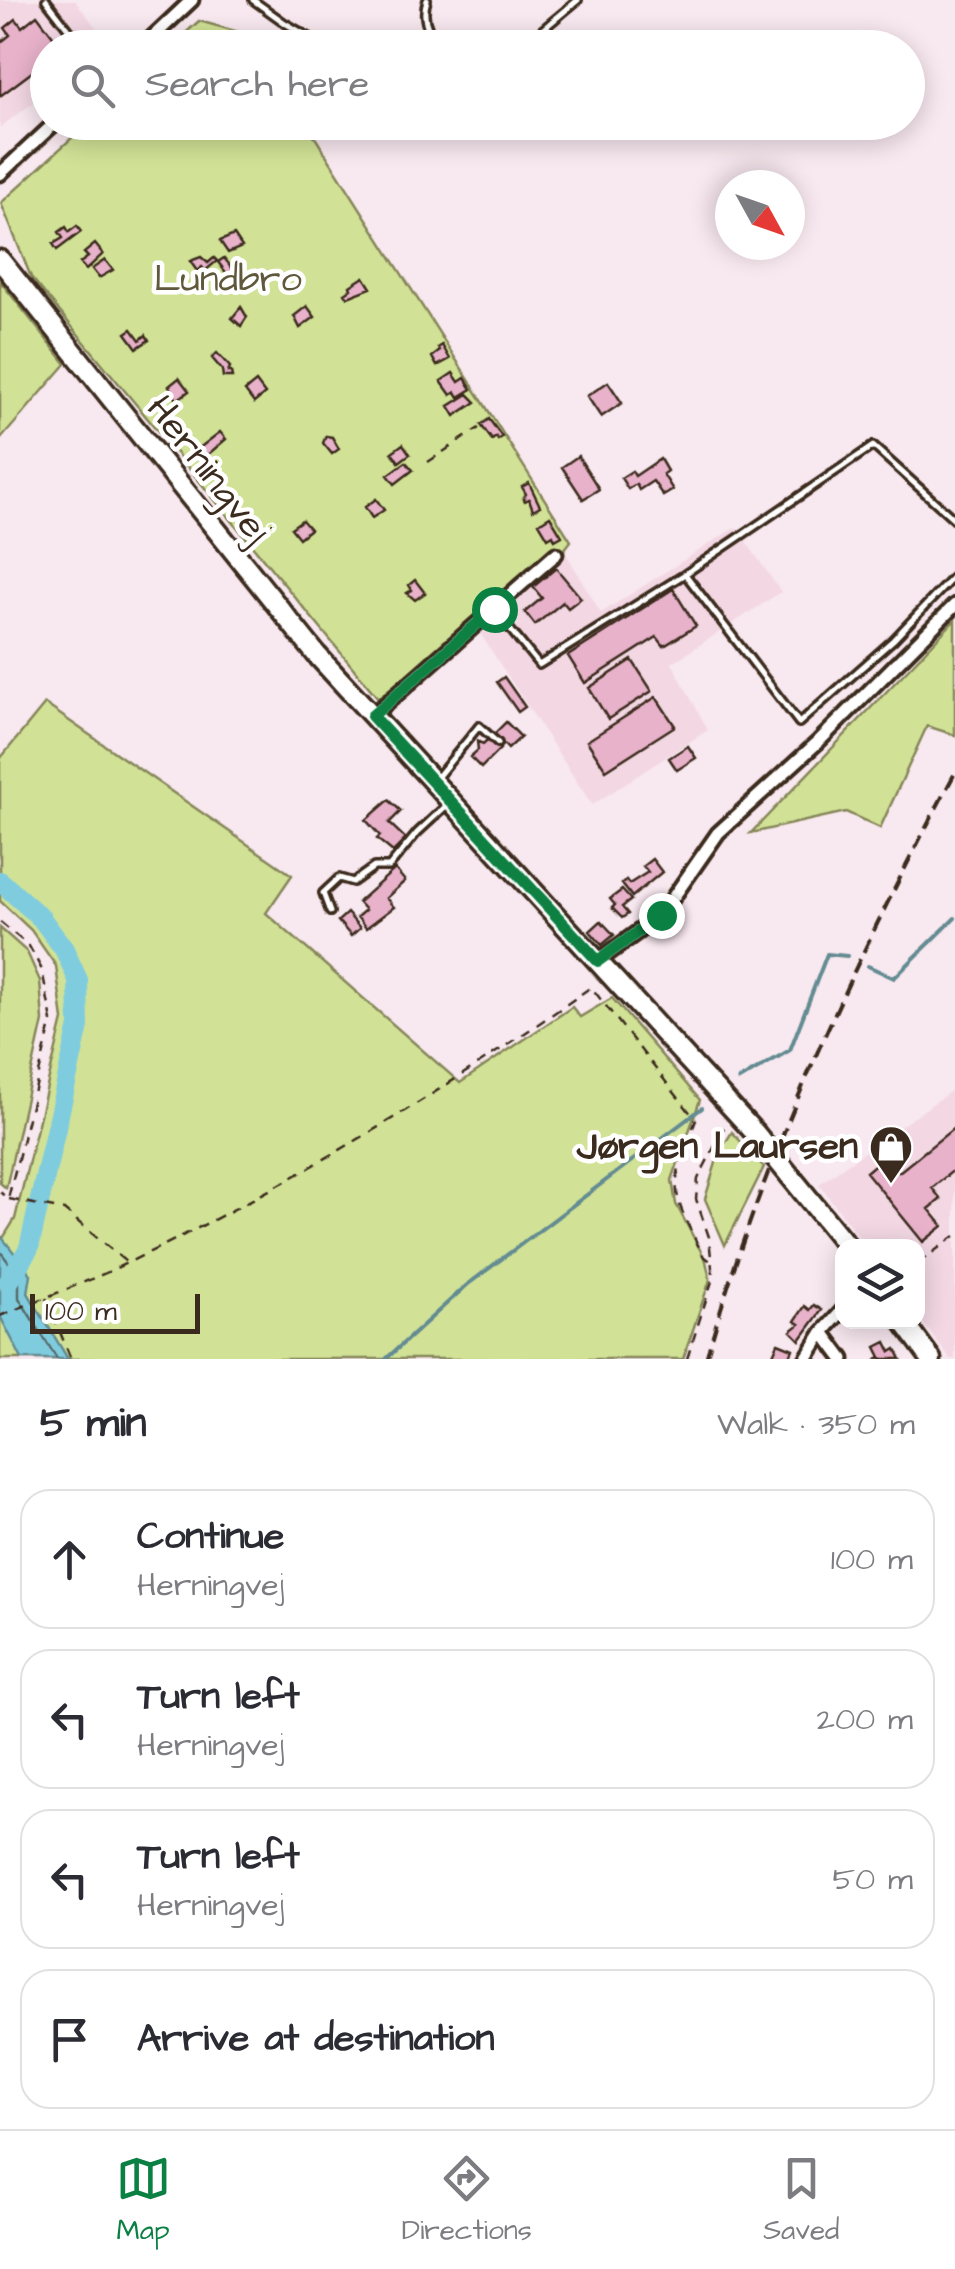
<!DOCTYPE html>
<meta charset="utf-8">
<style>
body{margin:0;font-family:"Architects Daughter",sans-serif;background:#f2f2f3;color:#2b2b33}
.controls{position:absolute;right:30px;bottom:30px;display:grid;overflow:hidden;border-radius:20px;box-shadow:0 5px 25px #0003}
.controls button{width:90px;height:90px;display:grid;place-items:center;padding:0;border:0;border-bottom:2px solid #e1e1e2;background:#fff;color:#2b2b33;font:50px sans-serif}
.compass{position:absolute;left:715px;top:170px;width:90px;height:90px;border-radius:50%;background:#fff;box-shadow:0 5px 25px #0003;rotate:130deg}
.scale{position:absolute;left:30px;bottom:25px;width:170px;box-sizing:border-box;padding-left:10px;border:5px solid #3b2a1e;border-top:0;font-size:28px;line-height:35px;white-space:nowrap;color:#3b2a1e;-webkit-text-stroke:8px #fff;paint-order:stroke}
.stop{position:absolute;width:30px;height:30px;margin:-22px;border:8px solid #0b8043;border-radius:50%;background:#fff}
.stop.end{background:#0b8043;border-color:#fff;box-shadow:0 2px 10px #0008}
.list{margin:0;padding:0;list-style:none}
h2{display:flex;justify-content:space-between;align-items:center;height:130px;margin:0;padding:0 40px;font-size:42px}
h2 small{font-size:32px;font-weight:400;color:#7c7c81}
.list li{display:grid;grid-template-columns:65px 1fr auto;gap:30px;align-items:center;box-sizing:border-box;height:140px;margin:0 20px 20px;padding:0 20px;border:2px solid #e1e1e2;border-radius:30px}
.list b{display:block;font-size:38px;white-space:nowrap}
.list p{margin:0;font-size:32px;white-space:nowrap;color:#7c7c81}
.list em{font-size:32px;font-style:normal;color:#7c7c81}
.icon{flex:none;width:55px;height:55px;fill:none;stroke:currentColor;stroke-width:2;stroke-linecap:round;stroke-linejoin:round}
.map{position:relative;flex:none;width:955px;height:1359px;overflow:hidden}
.search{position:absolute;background:#fff;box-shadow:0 5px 25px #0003;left:30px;right:30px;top:30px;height:110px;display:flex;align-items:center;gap:25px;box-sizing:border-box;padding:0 35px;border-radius:55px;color:#7c7c81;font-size:38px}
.sheet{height:770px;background:#fff}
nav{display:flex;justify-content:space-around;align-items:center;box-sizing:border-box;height:140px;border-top:2px solid #e1e1e2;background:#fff;font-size:28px;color:#7c7c81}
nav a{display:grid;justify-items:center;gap:5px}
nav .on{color:#0b8043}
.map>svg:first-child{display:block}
.built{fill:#f3d8e4}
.green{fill:#d1e296;stroke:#86865a;stroke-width:2.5}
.water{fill:#80ccdf;stroke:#648b92;stroke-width:2.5}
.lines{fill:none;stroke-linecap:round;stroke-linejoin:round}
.shore{stroke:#576b6b;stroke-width:2.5}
.stream{stroke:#648b92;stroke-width:4}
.river{stroke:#80ccdf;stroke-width:20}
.building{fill:#e8b2ca;stroke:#3b2a1e;stroke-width:2.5}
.service-casing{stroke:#3b2a1e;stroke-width:12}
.minor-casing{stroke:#3b2a1e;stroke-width:19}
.primary-casing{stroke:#3b2a1e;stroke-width:25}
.path{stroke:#3b2a1e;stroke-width:2.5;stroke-dasharray:10 8;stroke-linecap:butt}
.service{stroke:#fff;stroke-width:5}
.minor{stroke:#fff;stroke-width:11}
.primary{stroke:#fff;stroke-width:18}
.rail{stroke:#3b2a1e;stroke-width:4;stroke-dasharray:15 8;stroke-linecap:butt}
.primary-bridge-casing{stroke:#3b2a1e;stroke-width:25;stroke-linecap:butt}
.primary-bridge{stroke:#fff;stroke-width:18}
.route{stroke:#0b8043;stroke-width:12}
.labels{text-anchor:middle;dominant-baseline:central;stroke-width:9;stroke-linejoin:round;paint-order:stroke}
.park-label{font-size:38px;fill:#60583c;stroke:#fff}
.street-label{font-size:38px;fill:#3b2a1e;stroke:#fff}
.poi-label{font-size:38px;font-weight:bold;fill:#3b2a1e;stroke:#fff;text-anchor:end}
</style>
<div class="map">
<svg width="955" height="1359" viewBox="0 0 955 1359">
<rect width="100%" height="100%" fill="#f8e8ef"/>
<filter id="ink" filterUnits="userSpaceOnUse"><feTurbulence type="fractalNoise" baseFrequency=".01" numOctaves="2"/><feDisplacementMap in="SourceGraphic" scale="20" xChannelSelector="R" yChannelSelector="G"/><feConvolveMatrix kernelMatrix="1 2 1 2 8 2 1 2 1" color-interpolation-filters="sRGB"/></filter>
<g filter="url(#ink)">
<path class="built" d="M0 0H75L111 47 48 48 47 93 0 127Z
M736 527 781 592 672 663 708 730 592 805 472 621 564 550 601 613Z
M955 1088V1359H950L918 1316V1246H866L819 1184Z"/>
<path class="green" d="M199 21 250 35 258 47H170Z
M88 123H306L571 541 564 550 378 698 31 277 1 203Z
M0 281 66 364 0 440Z
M955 620V735L927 726 880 828 846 812 751 833Z
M45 704 292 875 266 913 460 1083 572 1007 580 1017 612 998 700 1100 672 1180 676 1204 706 1261 710 1280 683 1359H0V1243L15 1219 63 1020 56 966 31 930 0 901V759Z
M0 928 27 952 40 981 43 1021 6 1188 0 1183Z
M732 1132 764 1167 725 1245 705 1199 719 1153Z"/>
<path class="water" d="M0 1235 31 1274 28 1293 68 1359H22L0 1316Z"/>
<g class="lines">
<path class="shore" d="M0 1251 19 1276V1298L57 1359"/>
<path class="stream" d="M868 966 894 978 955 918
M739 1080 790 1050 827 954 847 956
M386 1359 467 1285 702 1108"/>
<path class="river" d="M0 881 41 918 64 949 78 980 79 1026 29 1248 8 1283"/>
</g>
<path class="building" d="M37 15 62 48H48V60L0 96V43L10 35 5 28 16 19 22 27Z
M77 226 81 232 57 250 53 244 63 238 59 232 66 227 69 232Z
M234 235 242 247 228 253 220 241Z
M95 244 103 254 86 270 80 263 88 257 84 253Z
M201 257 208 263 214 258 217 261 205 271 202 267 197 271 190 261Z
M224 258 237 274 231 279 218 262Z
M105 260 113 270 99 278 92 269Z
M364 277 371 288 348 297 345 293 351 289 350 286Z
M307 306 315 317 300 328 294 316Z
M241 307 247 317 241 326 232 318Z
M132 329 140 340 146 335 149 340 137 348 126 333Z
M442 345 450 359 437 366 432 357 440 351 438 348Z
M217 353 230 367 228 372H231L232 377H223L222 370 212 358Z
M453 373 459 382 465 378 472 389 459 397 456 392 451 395 441 381Z
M179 378 189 391 177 400 169 386Z
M256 382 265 394 254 403 245 391Z
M608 382 622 403 601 417 587 396Z
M468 394 476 402 455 416 449 406Z
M489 419 502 437 498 440 496 437 492 440 481 425Z
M220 432 226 439 204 458 198 449Z
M326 436 332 437 339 449 332 454 323 443Z
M403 444 410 454 399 462 392 452Z
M578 456 599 489 583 499 562 467Z
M660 459 667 471 663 474 673 490 663 496 653 481 639 490 636 484 628 489 621 478 632 471 635 476Z
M406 462 413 470 395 484 388 475Z
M529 483 540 506 533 510 529 499 525 501 523 498 526 494 522 487Z
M376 499 384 510 372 518 365 507Z
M550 516 562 536 555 540 553 535 548 538 539 523Z
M302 520 310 529 299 538 291 528Z
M556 568 581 598 568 608 563 602 535 625 525 612 542 598 533 587Z
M415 580 425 593 415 600 407 593 412 590 409 585Z
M673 589 696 626 664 646 657 637 585 683 568 656Z
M632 660 652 691 608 719 589 688Z
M504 677 525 707 518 712 497 682Z
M656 697 675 726 606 770 587 741Z
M506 722 521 737 508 749 494 734Z
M489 738 500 749 481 768 470 757 478 750 477 741 483 744Z
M688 746 696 758 677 770 669 758Z
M389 800 401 811 389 823 406 839 393 852 377 839 380 836 366 820Z
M652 859 662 872 632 897 622 884 626 880 629 884 648 872 643 866Z
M395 869 405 881 386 898 394 907 366 928 357 917 365 910 358 902Z
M622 890 631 900 622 907 628 914 622 918 612 908 615 905 610 899Z
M347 913 360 928 351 936 338 921Z
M601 921 614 935 602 945 590 931Z
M955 1127V1169L932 1188 941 1199 929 1209 943 1226 923 1242 866 1172 886 1155 899 1172Z
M814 1305 822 1310 800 1340 791 1331 800 1324 795 1321 805 1306 810 1310Z
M886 1342 891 1352 896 1349 901 1359H878L881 1357 876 1347Z
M778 1343 793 1349 789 1359H771Z"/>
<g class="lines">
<g class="service-casing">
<path id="service" d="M46 0 77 40 78 48
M253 0 285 23 328 48
M427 0C421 18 428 34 441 48
M510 48 536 35 578 0
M685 574 799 723 893 640 955 575
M496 612 539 665 685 574 873 446 955 520
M435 780 479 726 498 743
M330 912 323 893 339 878 353 882 374 867H389L417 833 447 805"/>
</g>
<g class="minor-casing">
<path id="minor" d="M141 48 192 0
M0 174 56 122
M372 716 556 554
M598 961 661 915 718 833 818 742 955 605
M823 1332 843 1359
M806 1359 823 1332 842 1311"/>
</g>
<g class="primary-casing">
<path id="primary" d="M0 260 316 654 755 1133
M791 1177 847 1246
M904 1322 931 1359"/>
</g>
<path class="path" d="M428 462 479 428
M0 922 29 946 42 970 52 1021 8 1199 0 1192
M9 1199 64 1210 126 1262
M918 1263 955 1236
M46 1298 71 1359
M0 1316C42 1298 86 1283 127 1263 289 1186 445 1091 591 987L696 1120C668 1193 670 1188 704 1257L713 1262
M687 1359 713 1278 709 1237 696 1199 698 1179 726 1124"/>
<use href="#service" class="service"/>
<use href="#minor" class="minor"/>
<use href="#primary" class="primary"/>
<path class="rail" d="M706 1359C764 1154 854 960 955 773"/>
<g class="primary-bridge-casing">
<path id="primary-bridge" d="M755 1133 791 1177"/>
</g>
<use href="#primary-bridge" class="primary-bridge"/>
</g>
</g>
<g class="lines" filter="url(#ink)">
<path class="route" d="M494 609 372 716 598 961 661 915"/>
</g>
<defs>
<g id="shop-pin" transform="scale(2.25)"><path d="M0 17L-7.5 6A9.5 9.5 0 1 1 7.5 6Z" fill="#3b2a1e" stroke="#fff"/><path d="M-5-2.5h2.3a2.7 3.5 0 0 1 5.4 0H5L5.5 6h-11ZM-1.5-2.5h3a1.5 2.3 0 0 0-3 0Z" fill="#fff"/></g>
</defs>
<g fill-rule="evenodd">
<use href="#shop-pin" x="891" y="1147"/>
</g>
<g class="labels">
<g class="park-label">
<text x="228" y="280">Lundbro</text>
</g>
<g class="street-label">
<text transform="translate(208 470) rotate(52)">Herningvej</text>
</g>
<g class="poi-label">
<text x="858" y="1147">Jørgen Laursen</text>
</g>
</g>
</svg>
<div class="controls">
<button><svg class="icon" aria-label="layers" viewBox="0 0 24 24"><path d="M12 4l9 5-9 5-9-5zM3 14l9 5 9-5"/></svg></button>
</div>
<svg class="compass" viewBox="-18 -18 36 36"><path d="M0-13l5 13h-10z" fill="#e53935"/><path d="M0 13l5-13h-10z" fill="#7c7c81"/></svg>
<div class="scale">100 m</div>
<div class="stop" style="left:494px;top:609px"></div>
<div class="stop end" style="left:661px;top:915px"></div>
<div class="search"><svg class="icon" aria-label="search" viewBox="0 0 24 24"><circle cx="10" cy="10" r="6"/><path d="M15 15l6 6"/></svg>Search here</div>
</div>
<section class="sheet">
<h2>5 min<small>Walk · 350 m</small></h2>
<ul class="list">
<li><svg class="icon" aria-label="ahead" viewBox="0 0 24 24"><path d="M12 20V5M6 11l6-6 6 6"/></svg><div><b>Continue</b><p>Herningvej</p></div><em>100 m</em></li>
<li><svg class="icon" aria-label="left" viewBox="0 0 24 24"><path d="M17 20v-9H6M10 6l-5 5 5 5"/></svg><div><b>Turn left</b><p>Herningvej</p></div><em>200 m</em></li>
<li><svg class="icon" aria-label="left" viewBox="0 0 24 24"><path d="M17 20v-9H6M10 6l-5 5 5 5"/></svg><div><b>Turn left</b><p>Herningvej</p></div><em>50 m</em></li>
<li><svg class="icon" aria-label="arrive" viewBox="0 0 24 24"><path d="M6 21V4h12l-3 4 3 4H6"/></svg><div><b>Arrive at destination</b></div></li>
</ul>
</section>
<nav>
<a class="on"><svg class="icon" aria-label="map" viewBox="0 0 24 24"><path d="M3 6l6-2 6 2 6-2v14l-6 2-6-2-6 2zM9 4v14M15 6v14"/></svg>Map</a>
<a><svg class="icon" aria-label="directions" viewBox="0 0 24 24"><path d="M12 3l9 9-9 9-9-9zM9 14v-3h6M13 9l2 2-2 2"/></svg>Directions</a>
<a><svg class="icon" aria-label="saved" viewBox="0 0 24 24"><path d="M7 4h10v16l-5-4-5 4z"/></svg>Saved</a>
</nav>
